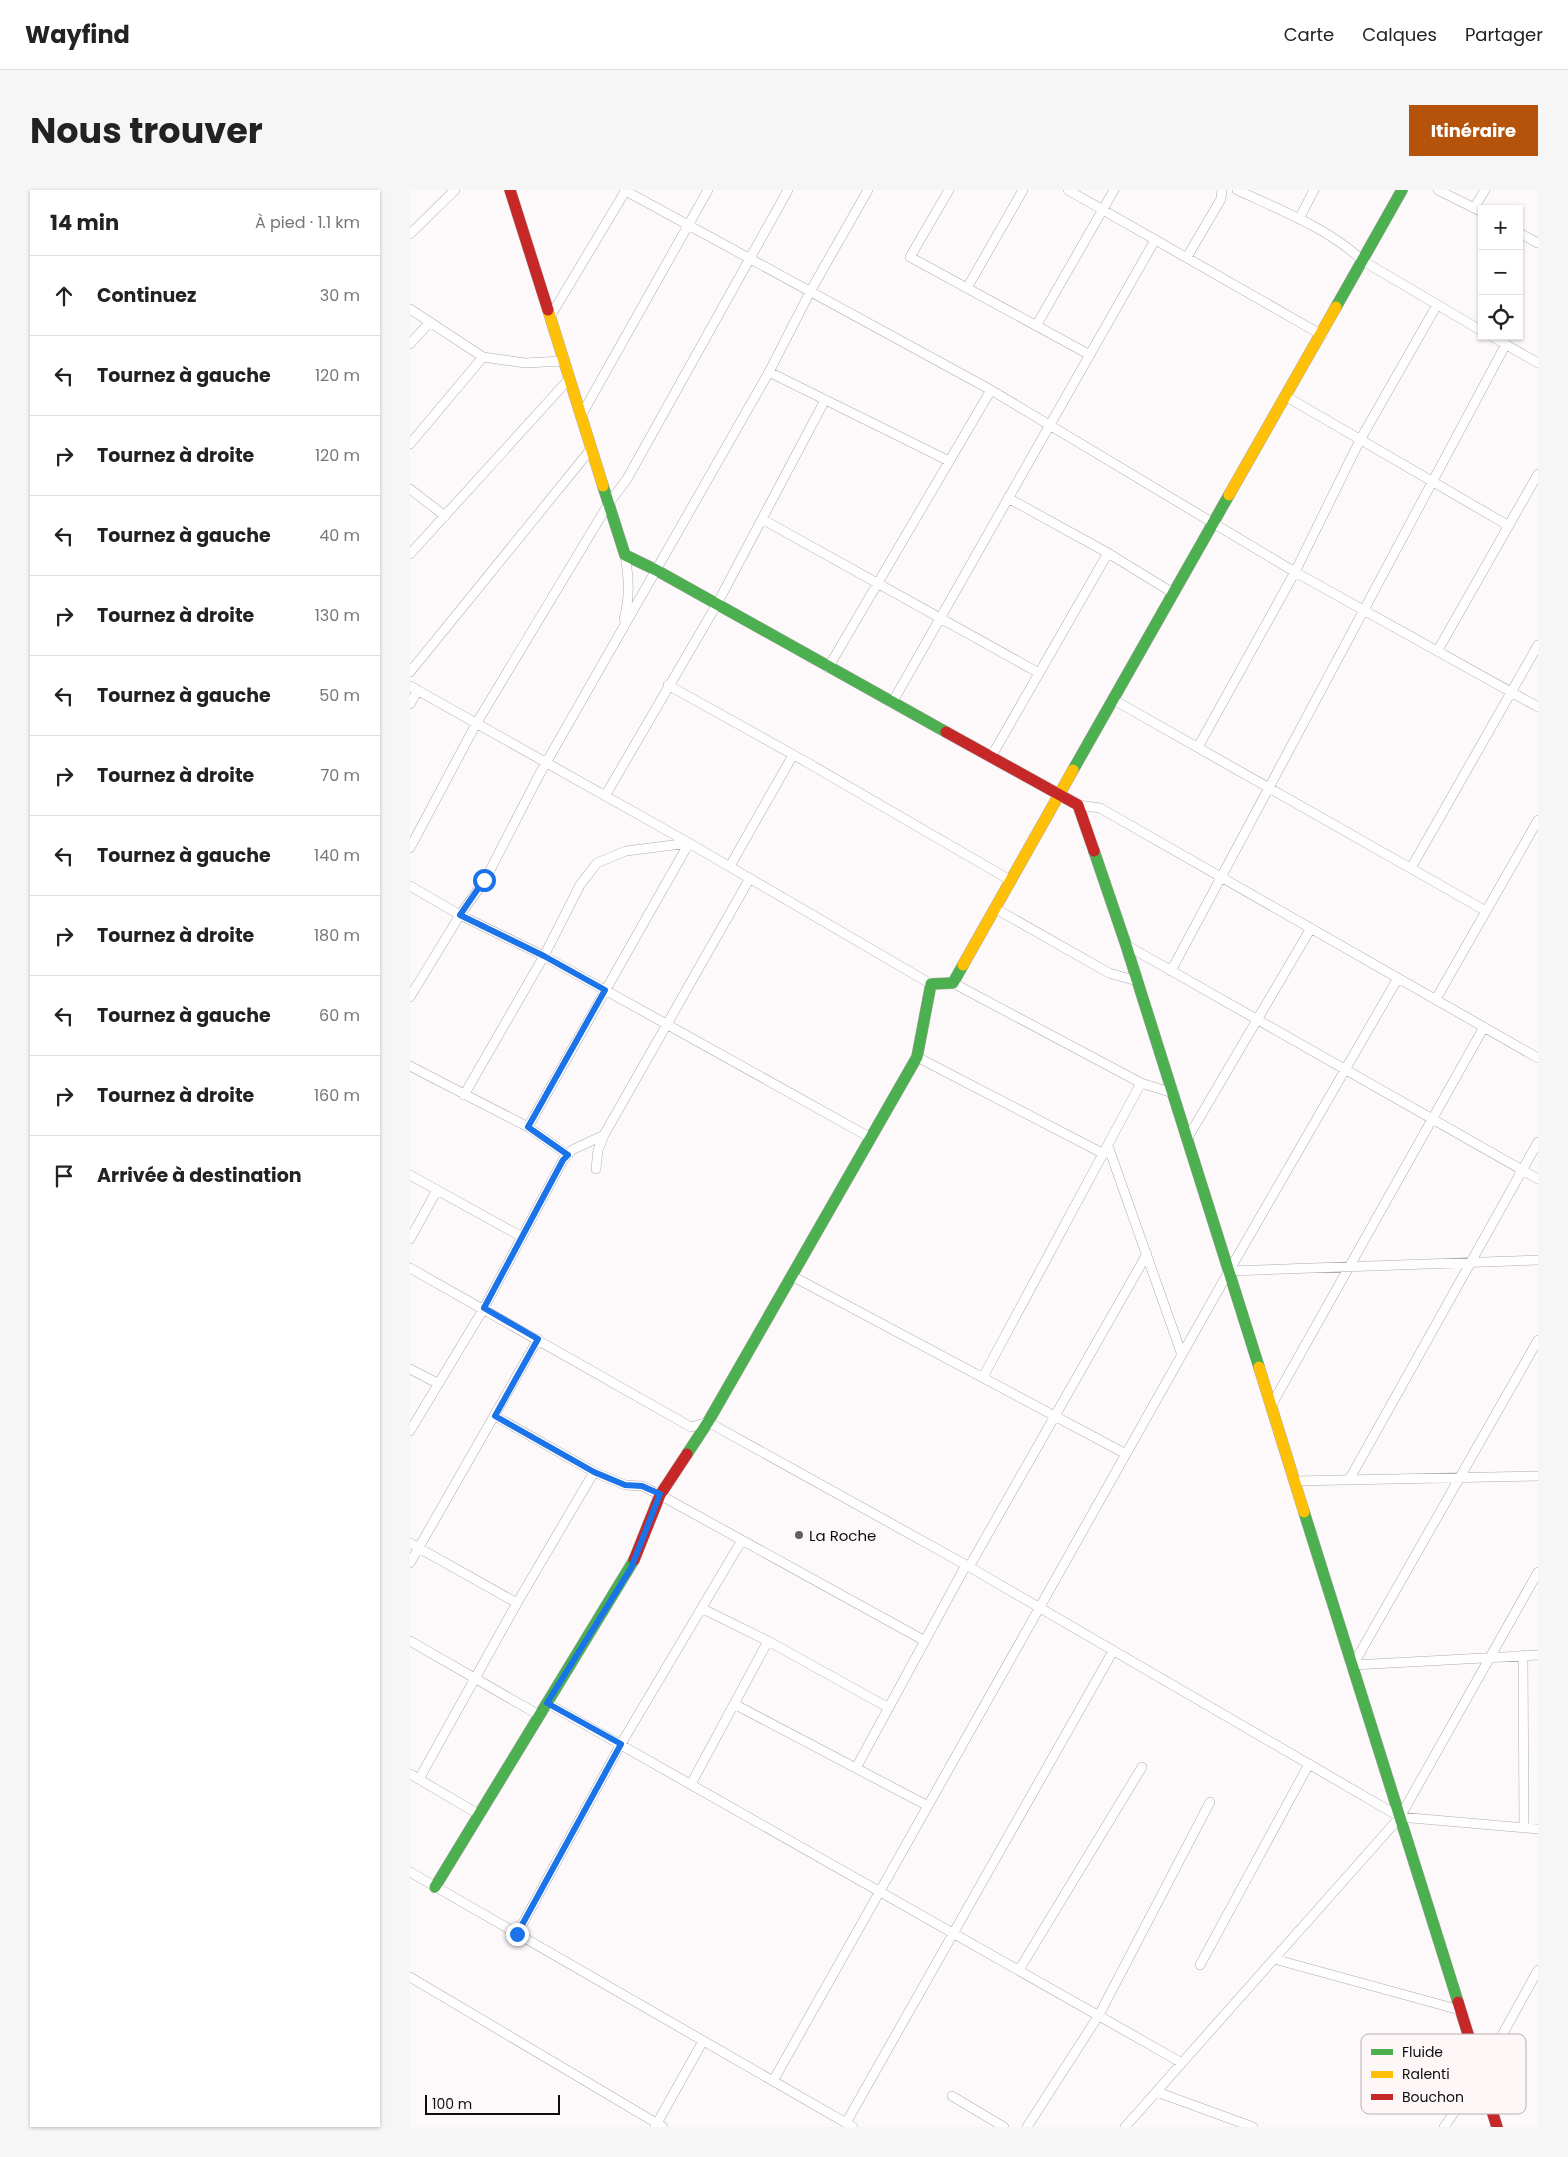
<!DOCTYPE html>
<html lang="fr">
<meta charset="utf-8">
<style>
body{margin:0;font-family:Poppins,sans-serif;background:#f6f6f6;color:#222}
.controls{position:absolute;right:15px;top:15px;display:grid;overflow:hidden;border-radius:0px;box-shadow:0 1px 4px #0004}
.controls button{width:45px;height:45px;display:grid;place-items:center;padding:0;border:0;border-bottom:1px solid #e0e0e0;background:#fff;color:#222;font:25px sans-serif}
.scale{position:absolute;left:15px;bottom:12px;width:135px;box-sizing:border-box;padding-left:5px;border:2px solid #100c0d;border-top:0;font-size:14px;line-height:18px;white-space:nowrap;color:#100c0d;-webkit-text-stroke:4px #fef7f8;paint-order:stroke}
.stop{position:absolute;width:15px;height:15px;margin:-11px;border:4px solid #1a73e8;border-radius:50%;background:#fff}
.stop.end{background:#1a73e8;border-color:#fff;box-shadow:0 1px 5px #0008}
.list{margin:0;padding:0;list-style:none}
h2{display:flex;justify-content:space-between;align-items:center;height:65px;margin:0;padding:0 20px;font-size:21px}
h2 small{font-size:16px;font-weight:400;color:#767676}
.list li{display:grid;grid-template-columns:32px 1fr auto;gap:15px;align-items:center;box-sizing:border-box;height:80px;padding:0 20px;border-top:1px solid #e0e0e0}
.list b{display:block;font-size:19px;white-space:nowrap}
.list em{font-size:16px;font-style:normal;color:#767676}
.icon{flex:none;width:28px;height:28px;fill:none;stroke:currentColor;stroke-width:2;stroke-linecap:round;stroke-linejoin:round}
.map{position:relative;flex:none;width:1128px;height:1937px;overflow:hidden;border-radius:0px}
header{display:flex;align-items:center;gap:30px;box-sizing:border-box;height:70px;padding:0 25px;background:#fff;border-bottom:1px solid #e0e0e0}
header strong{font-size:24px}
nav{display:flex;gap:28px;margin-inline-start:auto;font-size:18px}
.intro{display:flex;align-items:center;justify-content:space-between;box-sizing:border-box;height:120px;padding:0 30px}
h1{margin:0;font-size:35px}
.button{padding:12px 22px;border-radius:0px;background:#b45309;color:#fff;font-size:18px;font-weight:700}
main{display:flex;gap:30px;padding:0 30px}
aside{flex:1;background:#fff;border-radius:0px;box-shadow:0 1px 4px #0004}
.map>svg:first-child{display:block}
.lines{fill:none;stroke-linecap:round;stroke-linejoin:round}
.street-casing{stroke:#afacac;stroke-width:10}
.fast-casing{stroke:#afacac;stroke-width:12}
.slow-casing{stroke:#afacac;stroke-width:12}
.jam-casing{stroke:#afacac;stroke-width:12}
.street{stroke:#fffefe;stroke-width:9}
.fast{stroke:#4caf50;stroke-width:11}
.slow{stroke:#ffc107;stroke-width:11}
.jam{stroke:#c62828;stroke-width:11}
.route{stroke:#1a73e8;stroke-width:6}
.poi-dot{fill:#635f60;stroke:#fef7f8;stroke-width:2}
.labels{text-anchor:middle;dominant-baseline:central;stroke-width:4;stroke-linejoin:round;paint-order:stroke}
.poi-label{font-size:15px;fill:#100c0d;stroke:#fef7f8;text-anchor:start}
.key{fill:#fef7f8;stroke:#b7b0b2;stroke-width:1}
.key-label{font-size:14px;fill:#100c0d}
</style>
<header>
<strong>Wayfind</strong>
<nav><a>Carte</a><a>Calques</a><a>Partager</a></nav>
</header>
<div class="intro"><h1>Nous trouver</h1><a class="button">Itinéraire</a></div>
<main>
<aside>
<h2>14 min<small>À pied · 1.1 km</small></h2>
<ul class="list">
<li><svg class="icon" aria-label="ahead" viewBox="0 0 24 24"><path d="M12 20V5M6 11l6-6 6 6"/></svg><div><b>Continuez</b></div><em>30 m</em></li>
<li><svg class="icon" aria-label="left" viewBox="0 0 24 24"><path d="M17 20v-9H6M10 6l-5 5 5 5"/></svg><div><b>Tournez à gauche</b></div><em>120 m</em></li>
<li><svg class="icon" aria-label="right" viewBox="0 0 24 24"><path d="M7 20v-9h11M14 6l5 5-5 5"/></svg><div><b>Tournez à droite</b></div><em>120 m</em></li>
<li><svg class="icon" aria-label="left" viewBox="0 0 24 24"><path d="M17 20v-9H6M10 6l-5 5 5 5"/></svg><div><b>Tournez à gauche</b></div><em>40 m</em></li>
<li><svg class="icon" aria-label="right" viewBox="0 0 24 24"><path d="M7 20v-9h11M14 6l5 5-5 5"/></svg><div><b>Tournez à droite</b></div><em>130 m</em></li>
<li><svg class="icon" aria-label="left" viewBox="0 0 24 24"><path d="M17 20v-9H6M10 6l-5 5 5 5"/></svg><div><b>Tournez à gauche</b></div><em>50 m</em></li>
<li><svg class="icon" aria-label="right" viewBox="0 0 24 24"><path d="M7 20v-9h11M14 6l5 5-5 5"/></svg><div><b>Tournez à droite</b></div><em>70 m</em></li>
<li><svg class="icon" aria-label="left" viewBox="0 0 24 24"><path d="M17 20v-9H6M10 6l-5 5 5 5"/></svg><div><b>Tournez à gauche</b></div><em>140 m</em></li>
<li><svg class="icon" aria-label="right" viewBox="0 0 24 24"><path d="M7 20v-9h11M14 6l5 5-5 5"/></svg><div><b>Tournez à droite</b></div><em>180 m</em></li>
<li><svg class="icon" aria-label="left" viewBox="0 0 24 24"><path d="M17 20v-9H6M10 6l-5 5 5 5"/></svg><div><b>Tournez à gauche</b></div><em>60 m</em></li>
<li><svg class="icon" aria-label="right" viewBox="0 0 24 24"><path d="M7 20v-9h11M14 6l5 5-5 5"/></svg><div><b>Tournez à droite</b></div><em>160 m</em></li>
<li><svg class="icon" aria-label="arrive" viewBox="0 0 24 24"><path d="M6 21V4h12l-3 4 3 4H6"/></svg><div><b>Arrivée à destination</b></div></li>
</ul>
</aside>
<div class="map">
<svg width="1128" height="1937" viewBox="0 0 1128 1937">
<rect width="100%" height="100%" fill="#fdf8f9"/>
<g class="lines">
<g class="street-casing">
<path id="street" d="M214 0 581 200 885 382 1128 517
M539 0 500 67 680 165
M658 0 912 145
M827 0C870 20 918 38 953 71L1072 141
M1028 0 1072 22
M1064 18 1075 0
M889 29 904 0
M1109 43 1128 53
M0 44 45 0
M777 67 811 9 812 0
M557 98 613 0
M0 119 73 167 115 173 154 171
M140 127 216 0
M626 136 704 0
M1081 146 1128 173
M0 154 20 132
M359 182 539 271
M877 207 1099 336
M172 224 298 0
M0 254 73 167
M0 299 35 326
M598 308 698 363 763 403
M352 329 629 483
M0 364 159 189
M214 429C220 407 219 388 215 365
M1028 460 1128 284
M418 478 581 200
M0 482 181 259
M258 495 398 573 600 690
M0 496 279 653 521 794
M704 510 1076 721
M482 513 745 50
M0 514 8 500
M788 557 885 382 950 250 1027 115
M581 567 698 363
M195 606 307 414 415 210
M668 615 690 618 1128 868
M0 658 66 534 199 313 217 289 378 0
M320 676 383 565
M1001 678 1128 455
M0 696 50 725 134 766 461 948
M586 719 699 783 727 791
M716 755 1128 989
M761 781 1096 154
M543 793 731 893 763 903
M0 807 50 725 75 690 128 587 359 182 401 100 458 0
M1026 809 1128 630
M507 867 694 964
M0 876 118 937 158 965
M54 905 134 766 170 695 187 673 216 661 279 653
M118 937 279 653
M777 949 901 738
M698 956 772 1165
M186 979 188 960 194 945 340 688
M0 985 112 1047
M0 1049 27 1000
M0 1078 281 1237 298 1232 556 1375 990 1627 1128 1639
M819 1081 1128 1070
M382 1086 716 1264
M1128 1150 943 1475 1128 1465
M0 1179 27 1193
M573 1187 731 893
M861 1216 1074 837
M85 1226 184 1282 215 1295 232 1296 250 1305 515 1451
M0 1241 74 1118 153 970 162 960 194 945
M939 1290 1128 952
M885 1291 1128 1286
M0 1353 107 1413
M0 1373 128 1149
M559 1377 737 1064
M293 1419 358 1451 479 1518
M0 1451 129 1525
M1113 1465 1114 1638
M137 1513 772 1873
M324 1514 518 1616
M446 1578 556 1375
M0 1584 70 1625
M9 1589 107 1413 184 1282
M281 1594 358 1451
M0 1682 443 1937
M107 1744 211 1554 332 1350
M864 1769 1050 1820
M790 1775 899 1574
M609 1780 732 1577
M0 1787 253 1937
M363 1891 819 1081 988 788
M747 1902 843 1937
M542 1906 594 1937
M436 1933 703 1461
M245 1937 293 1851
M617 1937 689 1825 800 1612
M715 1937 990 1627 1128 1382
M1034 1937 1070 1885 1128 1780"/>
</g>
<g class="fast-casing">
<path id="fast" d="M926 117 992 0
M193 296 215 365 246 380 536 542
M663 580 819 305
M684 661 716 755 849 1177
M277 1264 298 1232 507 867 521 794 543 793 553 775
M894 1322 1048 1812
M25 1697 224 1370"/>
</g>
<g class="slow-casing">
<path id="slow" d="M138 120 193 296
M819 305 926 117
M553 775 663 580
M849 1177 894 1322"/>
</g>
<g class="jam-casing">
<path id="jam" d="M100 0 138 120
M536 542 668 615 684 661
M224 1370 250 1305 277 1264
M1048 1812 1087 1937"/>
</g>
<use href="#street" class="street"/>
<use href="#fast" class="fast"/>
<use href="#slow" class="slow"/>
<use href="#jam" class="jam"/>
</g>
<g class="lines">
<path class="route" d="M74 690 50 725 134 766 195 800 118 937 158 965 153 970 74 1118 128 1149 85 1226 184 1282 215 1295 232 1296 250 1304 221 1378 137 1513 211 1554 107 1744"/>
</g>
<circle class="poi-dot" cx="389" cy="1345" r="5"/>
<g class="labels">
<g class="poi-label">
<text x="399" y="1345">La Roche</text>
</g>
</g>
<rect x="951" y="1844" width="165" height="80" rx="8" class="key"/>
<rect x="961" y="1859" width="22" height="6" fill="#4caf50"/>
<rect x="961" y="1881" width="22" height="7" fill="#ffc107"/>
<rect x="961" y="1904" width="22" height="6" fill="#c62828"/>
<g class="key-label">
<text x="992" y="1867">Fluide</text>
<text x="992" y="1889">Ralenti</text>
<text x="992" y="1912">Bouchon</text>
</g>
</svg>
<div class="controls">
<button>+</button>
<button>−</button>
<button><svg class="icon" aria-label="locate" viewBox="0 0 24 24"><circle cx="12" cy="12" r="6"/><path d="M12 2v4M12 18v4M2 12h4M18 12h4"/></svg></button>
</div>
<div class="scale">100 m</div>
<div class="stop" style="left:74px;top:690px"></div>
<div class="stop end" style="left:107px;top:1744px"></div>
</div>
</main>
